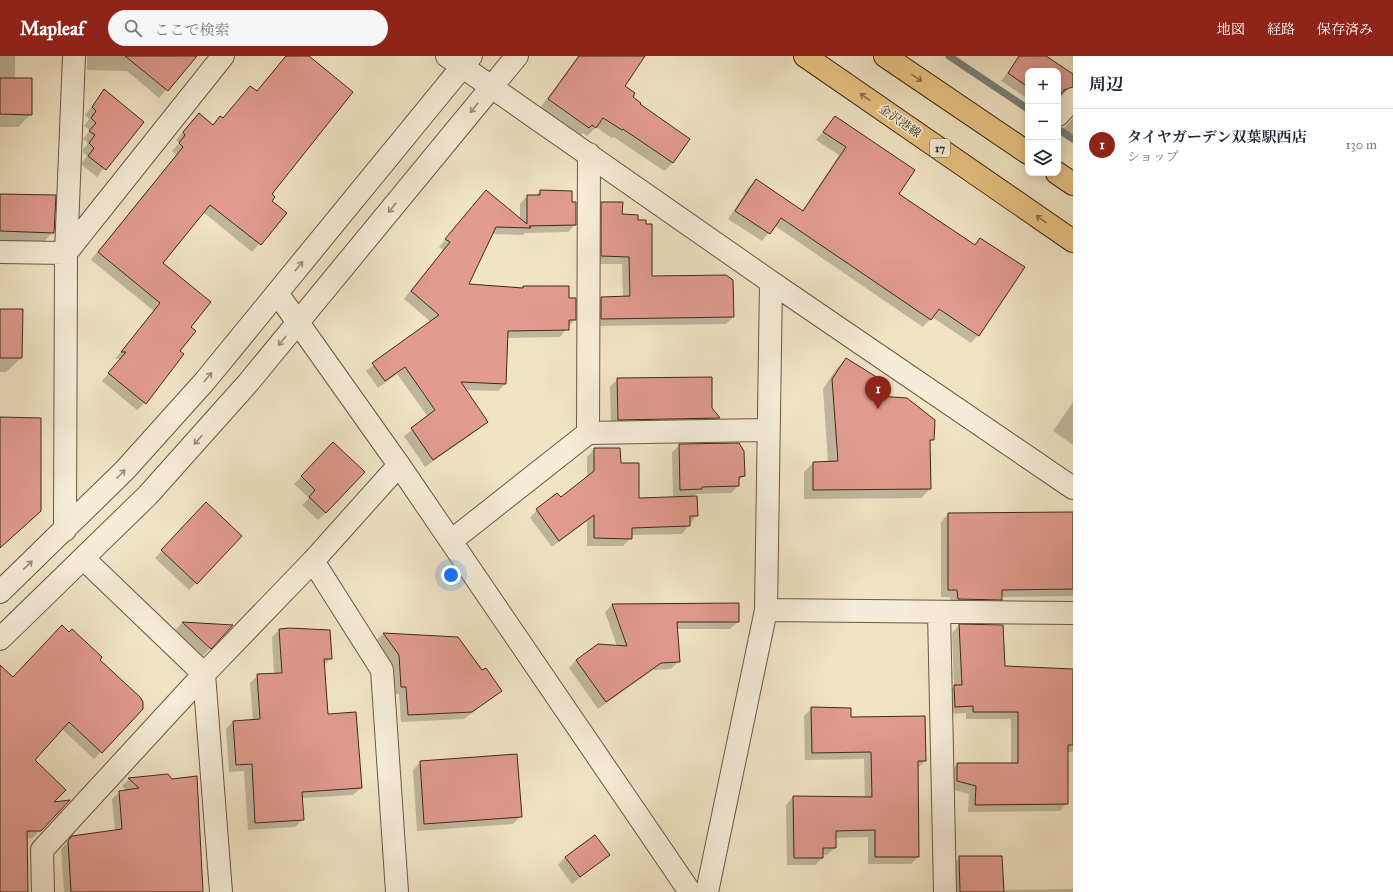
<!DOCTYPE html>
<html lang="ja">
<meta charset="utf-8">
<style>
body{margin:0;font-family:"IM FELL Great Primer","Noto Serif JP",serif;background:#f6f6f7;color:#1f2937}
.controls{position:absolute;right:12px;top:12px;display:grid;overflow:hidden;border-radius:8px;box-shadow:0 2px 10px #0003}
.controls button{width:36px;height:36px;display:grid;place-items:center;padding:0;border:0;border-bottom:1px solid #e0e1e3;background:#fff;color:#1f2937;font:20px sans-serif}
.you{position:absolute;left:451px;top:519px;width:14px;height:14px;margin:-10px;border:3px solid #fff;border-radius:50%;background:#1a73e8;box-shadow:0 0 0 6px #1a73e833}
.badge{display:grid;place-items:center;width:26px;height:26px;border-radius:50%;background:#8f2418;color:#fff;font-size:13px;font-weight:700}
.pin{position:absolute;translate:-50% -33px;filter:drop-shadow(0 1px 2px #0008)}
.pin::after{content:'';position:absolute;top:21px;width:14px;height:12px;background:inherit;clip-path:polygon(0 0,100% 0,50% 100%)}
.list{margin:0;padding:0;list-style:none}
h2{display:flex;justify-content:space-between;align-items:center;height:52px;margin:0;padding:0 16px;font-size:17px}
h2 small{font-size:13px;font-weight:400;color:#747a83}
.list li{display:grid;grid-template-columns:26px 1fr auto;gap:12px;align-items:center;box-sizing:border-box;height:72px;padding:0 16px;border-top:1px solid #e0e1e3}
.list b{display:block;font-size:15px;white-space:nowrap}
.list p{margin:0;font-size:13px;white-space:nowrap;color:#747a83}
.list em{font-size:13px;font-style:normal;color:#747a83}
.icon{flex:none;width:22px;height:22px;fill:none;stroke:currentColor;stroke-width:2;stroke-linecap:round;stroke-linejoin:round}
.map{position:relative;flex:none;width:1073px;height:836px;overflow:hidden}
header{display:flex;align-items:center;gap:24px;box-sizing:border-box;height:56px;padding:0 20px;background:#8f2418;color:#fff}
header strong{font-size:19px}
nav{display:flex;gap:22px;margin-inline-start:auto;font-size:14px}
.search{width:280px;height:36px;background:#f6f6f7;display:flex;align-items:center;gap:10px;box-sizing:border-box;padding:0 14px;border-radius:22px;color:#747a83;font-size:15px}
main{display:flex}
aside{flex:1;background:#fff}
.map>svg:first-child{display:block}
.shadow{fill:#0003}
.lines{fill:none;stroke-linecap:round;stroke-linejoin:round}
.stream{stroke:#78827d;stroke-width:7}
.building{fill:#e19b90;stroke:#3d2b18}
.minor-casing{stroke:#6a5943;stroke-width:24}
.major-casing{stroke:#3d2b18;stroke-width:24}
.minor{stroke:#f6edd9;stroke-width:22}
.major{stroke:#e8c282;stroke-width:22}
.oneway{stroke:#8a6f48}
.oneway2{stroke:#9a8c78}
.labels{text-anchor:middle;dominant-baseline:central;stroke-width:3.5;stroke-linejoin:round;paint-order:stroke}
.shield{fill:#f6edd9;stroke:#746552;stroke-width:1}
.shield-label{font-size:11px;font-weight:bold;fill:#3d2b18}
.street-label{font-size:12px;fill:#3d2b18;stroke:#f6edd9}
</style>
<header>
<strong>Mapleaf</strong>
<div class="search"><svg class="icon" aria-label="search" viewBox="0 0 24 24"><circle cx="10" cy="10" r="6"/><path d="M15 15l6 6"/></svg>ここで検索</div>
<nav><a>地図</a><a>経路</a><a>保存済み</a></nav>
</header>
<main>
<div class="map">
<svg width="1073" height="836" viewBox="0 0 1073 836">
<rect width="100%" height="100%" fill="#f1e4c5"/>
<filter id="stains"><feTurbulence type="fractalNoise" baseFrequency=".005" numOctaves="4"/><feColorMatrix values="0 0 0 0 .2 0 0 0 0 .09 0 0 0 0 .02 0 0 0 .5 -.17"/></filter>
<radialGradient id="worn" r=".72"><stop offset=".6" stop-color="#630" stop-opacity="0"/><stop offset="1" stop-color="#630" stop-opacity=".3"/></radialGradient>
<path class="shadow" d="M0 0H15V23L31 58 18 71H0Z
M87 0H195L159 42 127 15 87 14Z
M286 0H306L271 139V145L286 157 252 196 203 156 161 207 178 295 145 347 137 354 102 325 120 303H115L154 255 91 204 177 99 172 95 179 87 176 84 191 66 199 58 212 69 220 61 222 63 250 31 256 36Z
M578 0H644L624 30 639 48 673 107 664 115 614 81 612 82 596 71 587 80 583 77 580 80 540 52Z
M1020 0H1044L1069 16 1067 32 1058 40V15H1028V43L1001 25Z
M104 35 143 66 97 121 81 108 87 100 82 95 88 87 83 83 90 74 84 70 89 63 85 59Z
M835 61 897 138 974 190 981 183 978 279 971 287 932 261 923 271 775 170 762 185 728 163 748 132 756 124 802 155 839 99 816 84Z
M1073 62V86L1060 77Z
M540 135 571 147 575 169 568 176 525 177 523 179 491 178 468 229 521 233 524 231 568 243 575 263 560 281 507 282 505 328 498 335 465 334 487 366 479 373 425 411 404 380 428 361 397 318 378 332 366 315 431 266 404 243 443 194 439 191 479 143 520 164V148L527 140H535Z
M0 139 53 176 41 189 0 188Z
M602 147 621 159 651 221 733 261 726 268 594 270V250L601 242H623L622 208H594V155Z
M0 254 21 302 6 316H0Z
M846 303 878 341 933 383 929 387 930 433 921 442 804 443V416L813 407 828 406 823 333 837 312Z
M618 323 711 352 719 362 712 369 611 371 610 330Z
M1073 346V389L1053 375Z
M680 389 744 420 738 425V430L731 437 696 438 693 441 697 459 682 478 631 479V482L623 490H587V465L552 491 530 462 537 454 560 442 587 421V401L594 393 620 408 638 443 673 442 672 396Z
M326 395V457L318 464 302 449 309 442 294 428Z
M199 455 196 527 189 534 155 502Z
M1073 457V540L1001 541V543L994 551 951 550 950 541H941V466L948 458Z
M738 548V566L730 573H677L679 605 671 613 653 614 598 653 569 612 576 604 617 590 605 556 612 549Z
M182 567 230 570 203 600 175 574Z
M959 569 1004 610 1073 614V696H1067V747L1060 755 968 756 969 738 950 733V715L958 708H1011V663H966V657L948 658 947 637 954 630 952 577Z
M279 574 330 575 331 602 323 610 327 659 361 732 353 739 302 742 303 763 295 771 248 774 244 715 229 716 226 673 233 665 253 664 250 627 258 619 274 618 272 581Z
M383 578 457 582 482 616 500 635 464 663 401 666 399 638H394L392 607 376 585Z
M99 604 142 653 94 703 62 673 34 704 52 748 40 774 32 782H26L27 836H0V623Z
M812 652 850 662 925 705 917 713 918 801 911 808H868V781L835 782V792L827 799H822V802L815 809H787L786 749 793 741 865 742 864 703 805 704 804 660Z
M420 706 521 760 513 768 417 775 413 714Z
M167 719 202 836H64L61 793 72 781 115 775 112 743 120 736 127 735 122 730 129 723Z
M609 799 572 828 558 809 565 801Z
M960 801 1003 834 1073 833V836H953L952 809Z"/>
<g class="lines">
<path class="stream" d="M949 0 1028 53
M1058 73 1073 83"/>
</g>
<path class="building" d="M125 0H197L168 35Z
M286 0H309L353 36 272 138 275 141 272 145 287 157 261 189 210 149 163 207 211 246 191 271 196 275 180 295 184 298 146 348 108 317 126 296H121L160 247 98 196 183 91 179 87 185 79 183 76 199 57 213 69 220 60 223 62 250 30 257 35Z
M579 0H645L625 30 635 37 633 41 641 47 640 48 690 83 673 107 623 73 622 74 603 62 596 72 592 69 589 72 548 43Z
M1019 0H1046L1073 18V31L1064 34 1058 41V15H1028V31L1008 17Z
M0 22H32V59L0 58Z
M104 33 144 66 106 114 88 100 94 92 89 87 95 79 89 75 96 67 91 62 96 55 92 51Z
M835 60 915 114 899 138 975 189 980 182 1025 211 979 280 939 253 931 264 781 162 770 178 735 155 756 123 803 155 846 91 823 76Z
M486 134 527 168V139H540V134L572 135V146H576V169L529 170 531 172 496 171 469 228 523 232V230H569V242H576V264H569V274L508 275 506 328 461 326 488 366 433 404 411 372 435 354 405 311 385 325 372 307 439 259 411 235 450 186 445 183Z
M0 138 56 139 54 177 0 175Z
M601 146H623L622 158 638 159V164H646V168H652V220L726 219 733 224 734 261 601 263V241L630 240 629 201 601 200Z
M0 253H23L22 302H0Z
M846 302 878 322 879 340 907 342 935 364 934 384H930L931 433 813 434V406L838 405 832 323Z
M712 321V352L720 362 618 364 617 322Z
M0 361 41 362V455L0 492Z
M333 386 365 416 326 457 309 441 315 434 301 420Z
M739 387 744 395 745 420 739 421V430L702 431V433L680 434 679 388Z
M594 392H620L621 407H639V442L697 440 698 460H690V470L632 472V483L594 482V459L559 485 536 453 557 437 561 441 594 415Z
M206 446 242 480 197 528 161 494Z
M1073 456V533L1002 534V544L958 543 957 534H948V457Z
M739 547V566H677L680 606 661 607 606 646 576 604 598 588 627 590 612 548Z
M182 566 233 569 211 593Z
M959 568 1003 569 1005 610 1073 613V689H1068V748L975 749 976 730 957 725V707H1018V656H973V650L955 651 954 629H962Z
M62 569 69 576 72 573 102 601 100 604 140 641 143 646V653L102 697 69 666 35 704 66 734 54 746 70 744 41 775H27L28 836H0V609L13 621Z
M290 572 330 574 332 603H324L328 658 356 656 362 732 302 736 304 764 255 767 252 708 236 709 233 665 260 663 257 618 282 617 279 573Z
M383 577 458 581 482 614 486 612 502 635 472 656 408 659 406 631H401L399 599Z
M811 651 851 652V661L925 660 926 705H918L919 801H875V774L836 775V792H823V802H794L793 740 872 741 871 696 812 697Z
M517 698 522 761 424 768 420 705Z
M168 718 172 723 197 720 203 836H71L68 785 72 780 122 773 119 735 139 732 128 722Z
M595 779 610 799 580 821 565 801Z
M959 800H1002L1004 836H960Z"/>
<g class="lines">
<g class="minor-casing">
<path id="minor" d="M447 0 771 226 766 554 707 836
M1058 59 1073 43
M0 196 66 197 223 0
M771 226 1073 432
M277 237 399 409 690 836
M588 377 589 98
M65 474 66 197 74 0
M451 485 588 377 768 374
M84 503 204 618 221 836
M313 505 382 614 397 836
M0 536 125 414 205 325 471 0
M766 554 1073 557
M939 556 945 836
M0 583 148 439 248 327 517 0
M43 836 42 794 204 618 313 505 399 409"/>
</g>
<g class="major-casing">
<path id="major" d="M805 0 1073 185
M885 0 1028 97
M1057 117 1073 128"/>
</g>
<use href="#minor" class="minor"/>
<use href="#major" class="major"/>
</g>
<defs><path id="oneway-shaft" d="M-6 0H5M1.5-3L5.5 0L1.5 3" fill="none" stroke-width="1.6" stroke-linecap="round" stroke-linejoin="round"/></defs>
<g class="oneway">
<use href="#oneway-shaft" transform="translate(917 22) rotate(34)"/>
<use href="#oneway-shaft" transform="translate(865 41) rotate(-145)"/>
<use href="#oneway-shaft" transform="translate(1041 163) rotate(-144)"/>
</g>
<g class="oneway2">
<use href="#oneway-shaft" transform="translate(474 52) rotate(129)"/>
<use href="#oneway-shaft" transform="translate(392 152) rotate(129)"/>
<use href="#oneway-shaft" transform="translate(299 210) rotate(-51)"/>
<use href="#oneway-shaft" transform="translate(282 285) rotate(129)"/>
<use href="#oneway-shaft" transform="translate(208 321) rotate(-50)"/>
<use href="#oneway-shaft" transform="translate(198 384) rotate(132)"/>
<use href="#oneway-shaft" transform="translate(121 418) rotate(-45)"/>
<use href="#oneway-shaft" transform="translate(28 509) rotate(-44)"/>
</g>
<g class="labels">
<rect class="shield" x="930" y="83" width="20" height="18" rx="3"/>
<g class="shield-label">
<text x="940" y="92">17</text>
</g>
<g class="street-label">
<text transform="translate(900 65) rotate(35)">金沢港線</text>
</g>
</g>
<rect width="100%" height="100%" filter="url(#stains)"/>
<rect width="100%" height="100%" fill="url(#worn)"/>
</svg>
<div class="controls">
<button>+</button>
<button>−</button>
<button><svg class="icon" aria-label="layers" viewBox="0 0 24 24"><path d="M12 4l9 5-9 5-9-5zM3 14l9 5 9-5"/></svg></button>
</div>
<div class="you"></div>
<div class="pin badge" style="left:878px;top:353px">1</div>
</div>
<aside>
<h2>周辺<small></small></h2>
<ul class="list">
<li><span class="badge">1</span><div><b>タイヤガーデン双葉駅西店</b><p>ショップ</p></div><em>130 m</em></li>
</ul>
</aside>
</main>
